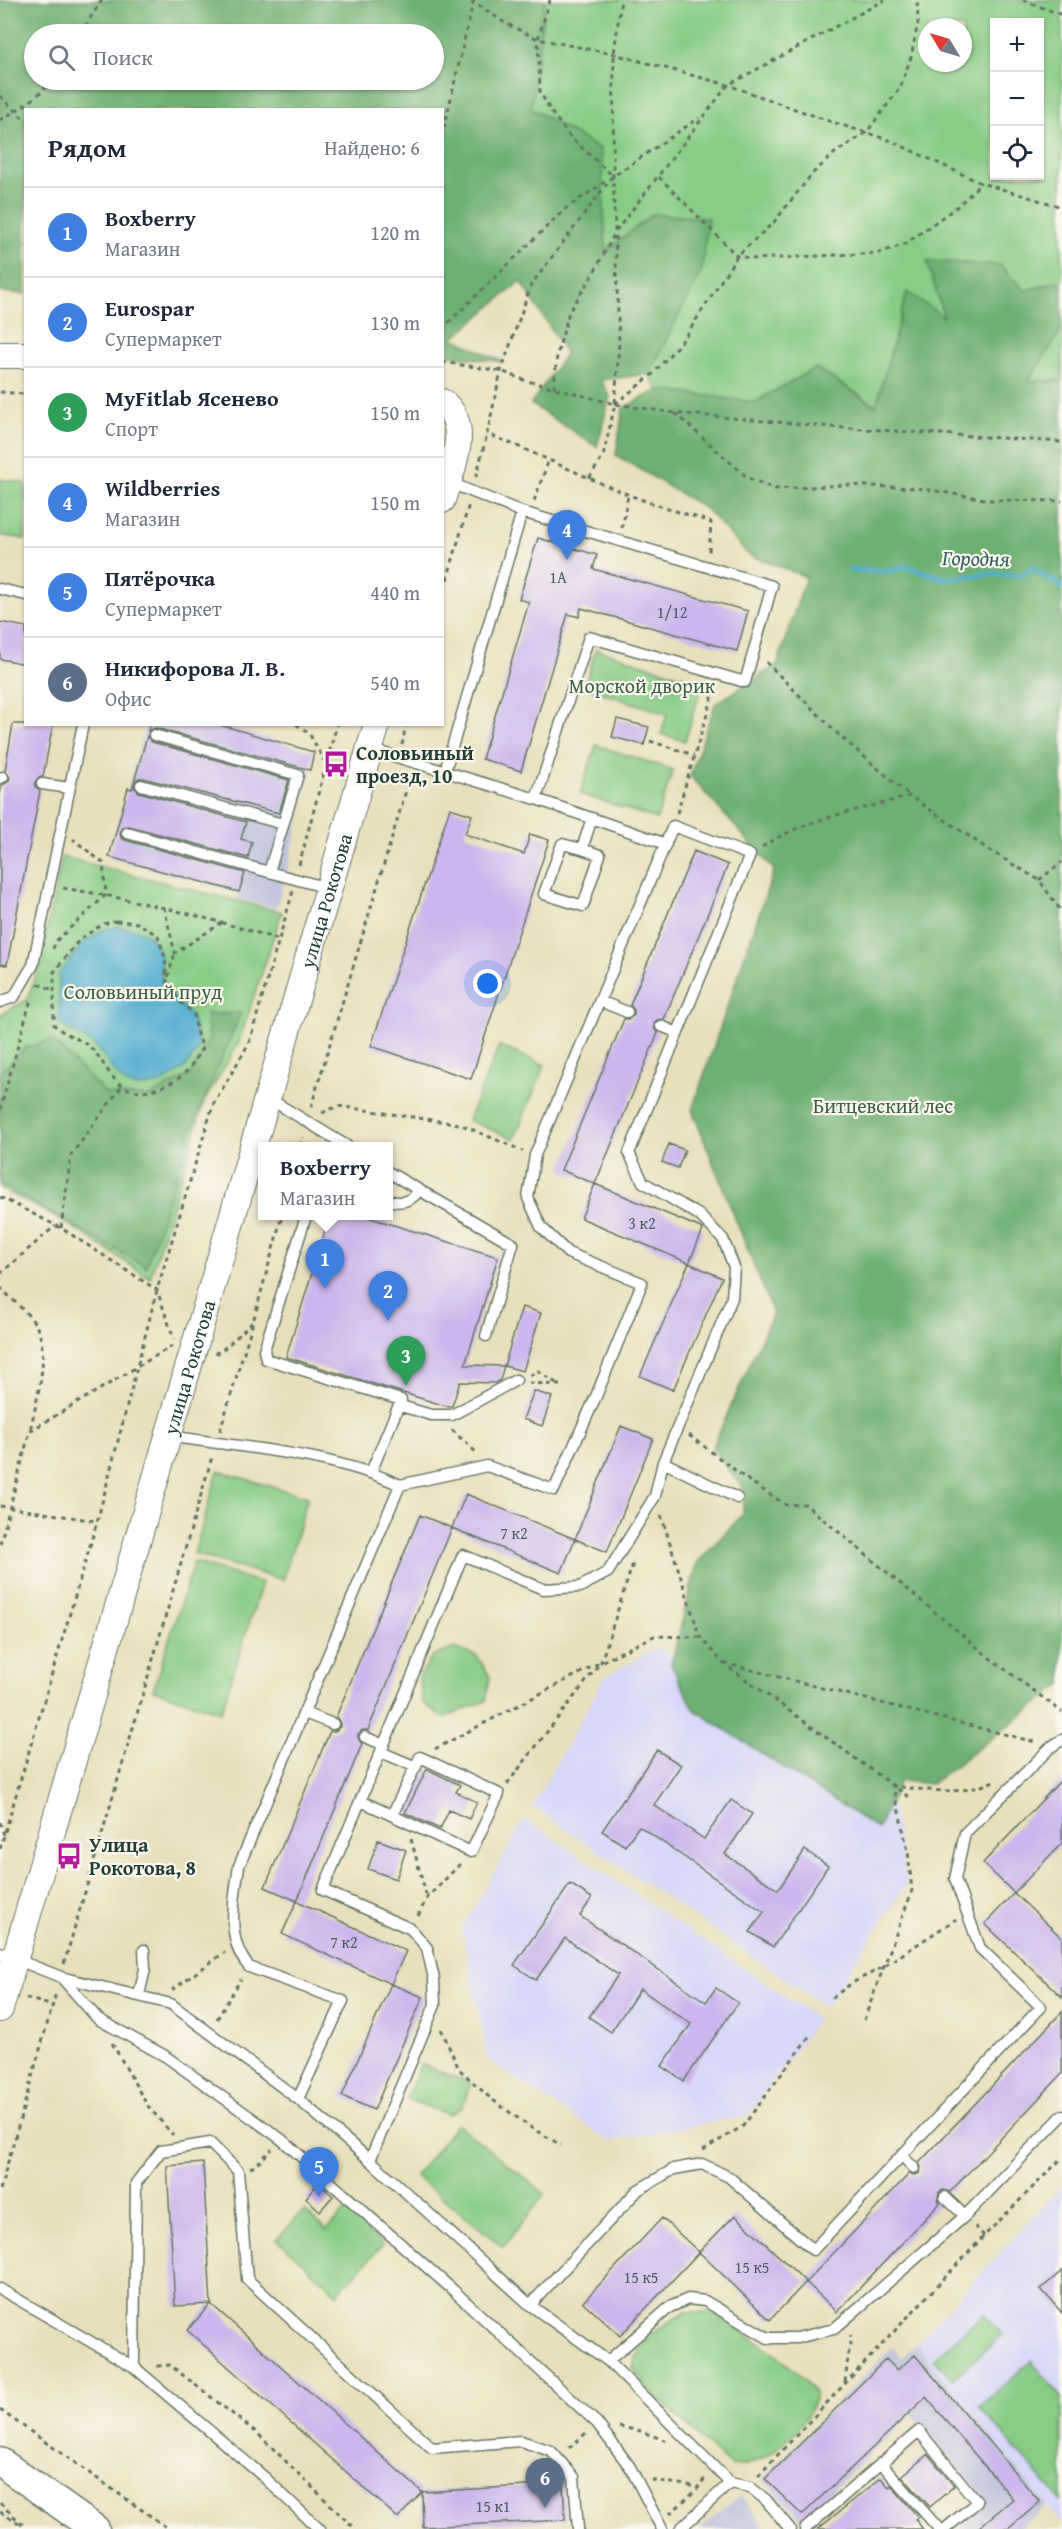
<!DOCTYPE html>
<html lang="ru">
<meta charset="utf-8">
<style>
body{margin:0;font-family:"Gentium Book Plus",serif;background:#f2f2f3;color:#1f2937}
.controls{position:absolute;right:18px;top:18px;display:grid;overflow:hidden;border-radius:0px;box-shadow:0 2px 4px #0004}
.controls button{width:54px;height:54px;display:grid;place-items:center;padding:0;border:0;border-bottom:2px solid #e0e1e3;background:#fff;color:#1f2937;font:30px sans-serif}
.compass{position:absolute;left:918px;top:18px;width:54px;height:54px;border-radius:50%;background:#fff;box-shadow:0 2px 4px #0004;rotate:308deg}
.you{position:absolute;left:488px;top:984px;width:21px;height:21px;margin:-15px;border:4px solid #fff;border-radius:50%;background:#1a73e8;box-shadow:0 0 0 9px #1a73e833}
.badge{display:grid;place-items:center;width:39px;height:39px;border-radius:50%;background:#2563eb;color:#fff;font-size:20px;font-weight:700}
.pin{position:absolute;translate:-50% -50px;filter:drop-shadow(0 2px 3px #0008)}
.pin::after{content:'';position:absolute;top:32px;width:21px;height:18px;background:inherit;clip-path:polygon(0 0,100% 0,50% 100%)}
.popup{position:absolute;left:258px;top:1142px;width:135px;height:78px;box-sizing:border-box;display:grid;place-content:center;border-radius:0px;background:#fff;filter:drop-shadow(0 2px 4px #0005);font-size:20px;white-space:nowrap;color:#747a83}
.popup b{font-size:22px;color:#1f2937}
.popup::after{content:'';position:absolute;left:50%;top:100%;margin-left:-12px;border:12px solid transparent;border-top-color:#fff}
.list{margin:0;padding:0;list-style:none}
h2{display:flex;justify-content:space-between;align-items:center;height:78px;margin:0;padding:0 24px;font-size:26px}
h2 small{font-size:20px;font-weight:400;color:#747a83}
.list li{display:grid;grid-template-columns:39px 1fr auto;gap:18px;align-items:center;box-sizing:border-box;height:90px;padding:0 24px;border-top:2px solid #e0e1e3}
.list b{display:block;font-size:22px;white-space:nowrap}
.list p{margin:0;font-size:20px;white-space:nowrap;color:#747a83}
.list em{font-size:20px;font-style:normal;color:#747a83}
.icon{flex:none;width:33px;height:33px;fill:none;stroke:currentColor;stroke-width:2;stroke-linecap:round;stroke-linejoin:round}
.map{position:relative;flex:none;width:1062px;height:2529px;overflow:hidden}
.search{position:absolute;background:#fff;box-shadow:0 2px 4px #0004;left:24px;top:24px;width:420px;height:66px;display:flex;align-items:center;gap:15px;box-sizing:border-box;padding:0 21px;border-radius:33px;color:#747a83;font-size:22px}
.panel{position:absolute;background:#fff;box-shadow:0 2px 4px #0004;left:24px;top:108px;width:420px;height:618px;border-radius:0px}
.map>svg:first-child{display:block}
.built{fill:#d7d7f8}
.industrial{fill:#bfc2dd}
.green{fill:#88cc85;stroke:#54845c;stroke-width:1.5;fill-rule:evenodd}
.forest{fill:#6eb072;stroke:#467653;stroke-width:1.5;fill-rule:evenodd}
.water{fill:#51adcf;stroke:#387582;stroke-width:1.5}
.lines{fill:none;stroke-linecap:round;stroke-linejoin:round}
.stream{stroke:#51adcf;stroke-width:5}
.building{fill:#ccb6ed}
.service-casing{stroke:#657663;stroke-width:13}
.tertiary-casing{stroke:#657663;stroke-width:28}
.secondary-casing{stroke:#657663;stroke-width:31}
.path{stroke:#657663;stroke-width:3;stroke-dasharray:4.5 4.5;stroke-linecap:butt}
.service{stroke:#fff;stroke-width:10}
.tertiary{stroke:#fff;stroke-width:26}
.secondary{stroke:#fff;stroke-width:28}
.labels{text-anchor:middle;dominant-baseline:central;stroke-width:4.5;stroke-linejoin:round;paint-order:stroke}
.number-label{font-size:16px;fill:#4a5b62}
.park-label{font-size:20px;fill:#396148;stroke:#fbf7ec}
.poi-label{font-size:20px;font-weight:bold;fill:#1f3d34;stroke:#fbf7ec;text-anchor:start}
.street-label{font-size:20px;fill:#1f3d34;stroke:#fbf7ec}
.water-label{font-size:21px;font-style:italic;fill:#2e5f62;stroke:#fbf7ec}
</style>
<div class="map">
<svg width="1062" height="2529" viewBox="0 0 1062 2529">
<rect width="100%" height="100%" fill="#fbf7ec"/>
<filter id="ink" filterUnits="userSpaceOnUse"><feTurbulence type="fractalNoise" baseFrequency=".0167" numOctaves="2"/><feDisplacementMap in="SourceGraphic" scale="12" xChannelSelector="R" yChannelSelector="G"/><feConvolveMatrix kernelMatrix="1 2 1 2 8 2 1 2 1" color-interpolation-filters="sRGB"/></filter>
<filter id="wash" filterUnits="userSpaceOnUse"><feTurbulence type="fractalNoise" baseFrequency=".008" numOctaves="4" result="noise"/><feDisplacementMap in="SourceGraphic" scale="24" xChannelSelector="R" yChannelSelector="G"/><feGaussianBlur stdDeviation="1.35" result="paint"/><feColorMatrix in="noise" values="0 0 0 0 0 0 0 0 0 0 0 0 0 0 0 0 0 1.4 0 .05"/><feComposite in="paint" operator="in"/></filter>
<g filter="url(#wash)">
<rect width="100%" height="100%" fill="#e8e0bb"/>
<path class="built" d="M658 1647 892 1806 907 1883 826 2007 532 1806 605 1677Z
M525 1819 818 2019 747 2116 609 2141 488 2060 462 1929Z
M1062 2186V2525L916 2344Z"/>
<path class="industrial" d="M146 725H217L314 752 289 865 276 908 237 899 239 892 109 857Z
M916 2344 1046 2506 1019 2529H958L988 2502 912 2414 802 2519 762 2479 892 2347 902 2358Z
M741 2495 765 2529H699Z"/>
<path class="green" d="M545 0H1062V290L1058 281 1025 291 1000 265 927 261 944 318 907 292 877 406 816 368 755 402 658 390 649 374 702 270 653 214 606 251 600 150 531 108ZM994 22H1040V176H994ZM927 27H963V63H927Z
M1062 329V380L1028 381Z
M0 479 25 483V539L0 535Z
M596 649 703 683 685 741 661 734 667 714 584 687Z
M596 745 673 770 657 819 580 794Z
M62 857 282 912 239 1042 204 1102 150 1278 70 1225 0 1188V1015L27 1000 39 966Z
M499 1046 545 1065 514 1139 468 1120Z
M218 1471 308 1497 283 1580 194 1554Z
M194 1562 262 1583 221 1712 153 1690Z
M454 1648 477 1656 490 1677 486 1701 443 1718 423 1703 419 1679 431 1657Z
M420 2064 471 2083 462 2107 449 2115 407 2099Z
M457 2124 545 2194 503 2247 415 2176Z
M304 2210 327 2230 346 2210 383 2244 337 2294 277 2239Z
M687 2312C694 2312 703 2311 710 2313 728 2319 812 2377 814 2394 816 2422 756 2475 729 2465L645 2386 633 2369C638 2339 661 2325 687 2312Z
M984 2314 1003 2335 952 2379 934 2358Z
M1031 2361 1062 2397V2502L979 2407Z"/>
<path class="forest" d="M0 0H545L531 108 601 150 606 251 653 214 708 218 702 270 649 374 601 380 610 396 597 447 531 404 566 353 521 281 453 338 503 362 443 354 442 110H26L25 294 0 292ZM34 34H434V80H34Z
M927 261 1000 265 1025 291 1059 281 1062 290V329L1028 381H1062V1685L931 1784 900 1781 878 1829 695 1710 671 1665 697 1563 743 1514 744 1490 712 1448 773 1313 692 1110 774 870 690 776 715 704 777 665 806 577 749 555 706 509 616 455 623 408 658 390 755 402 816 368 876 406 907 292 944 317Z
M241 1013 191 1131 146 1267 0 1184V1072L25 1048 52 1040 106 1094 149 1097 191 1074 209 1039 206 1014Z"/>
<path class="water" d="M117 927C141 929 156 933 161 960 162 967 160 976 163 983 168 997 183 1004 190 1016 194 1021 196 1039 200 1047 194 1054 189 1064 183 1069 168 1081 141 1095 123 1081 112 1071 106 1058 97 1048 86 1036 70 1033 59 1022V974L83 943 105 929Z"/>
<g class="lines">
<path class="stream" d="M849 570 891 571 904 566 947 579 988 574 1022 575 1032 568 1062 587"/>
</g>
<g id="blocks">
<path class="building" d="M538 538 597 555 593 569 748 611 737 651 581 608 579 617 568 614 521 771 482 759 529 602 519 599Z
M0 622 26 627V664L0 659Z
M617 719 649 727 644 745 612 737Z
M13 724H53L43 777H39L35 782V787L40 791 7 965 0 964V795L2 785 8 782 10 778 5 770Z
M150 724H217L314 752 310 770 156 728 148 731Z
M147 736 152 742 289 780 279 813 143 778H139L134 782V787L139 792 246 822 241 839 252 842 248 858 129 826 122 827 120 832 121 838 125 840 245 873 239 892 109 857 128 788 132 789Z
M450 808 472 815 465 834 524 854 530 834 549 840 471 1079 371 1046Z
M694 851 728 865 664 1019 657 1020 654 1024 655 1030 658 1033 595 1184 561 1170 624 1019H629L634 1015V1010L630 1005Z
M669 1144 685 1150 678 1168 662 1162Z
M595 1184 701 1228 703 1230 689 1263 581 1218Z
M330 1215H361L498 1257 465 1365 504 1366 500 1380 495 1383 460 1382 452 1406 449 1407 286 1357Z
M689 1263 722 1278 673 1390 640 1376Z
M522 1307 541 1313 523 1371 504 1366Z
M534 1391 552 1397 542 1426 523 1419Z
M621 1426 653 1439 607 1552 575 1539Z
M466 1494 575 1539 561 1573 452 1528Z
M420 1515 452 1528 368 1730H363L358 1734V1738L362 1744 297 1901 265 1887 330 1731H335L340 1727V1722L336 1717Z
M657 1750 681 1765 654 1805 704 1839 731 1800 752 1814 725 1854 778 1890 805 1850 828 1866 773 1947 750 1932 764 1912 639 1826 625 1846 602 1831Z
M427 1769 460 1785 456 1792 477 1802 469 1819 449 1810 440 1829 405 1813Z
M1062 1779V1843L1014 1893 983 1863Z
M378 1840 406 1850 396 1879 368 1869Z
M570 1884 592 1898 580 1916 706 2002 716 1988 738 2003 684 2081 662 2066 691 2024 640 1989 611 2032 589 2017 618 1975 565 1938 536 1980 514 1965Z
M1014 1893 1062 1938V1997L985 1924Z
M297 1901 406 1951 391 1984 282 1934Z
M391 1984 423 1997 374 2110 342 2096Z
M1062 2012V2074L950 2192 943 2190 939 2192 938 2199 940 2203 837 2312 806 2282 909 2174 915 2175 920 2173 921 2167 919 2163Z
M203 2163 211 2304 175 2306 167 2166Z
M318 2183 333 2196 320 2211 306 2198Z
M735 2215 806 2282 770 2320 699 2252Z
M662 2218 699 2252 620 2336 583 2302Z
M1062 2271V2313L1041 2289Z
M211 2304 422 2492 398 2518 187 2330Z
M915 2355 1040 2502 1008 2529H977L1013 2499 926 2397 802 2515 765 2479 886 2359 897 2370Z
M928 2454 954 2486 930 2507 902 2476Z
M881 2478 889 2487 891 2485 918 2517 915 2519 923 2529H818Z
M563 2484 565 2520 423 2527 422 2492Z"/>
</g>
</g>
<g filter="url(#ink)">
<use href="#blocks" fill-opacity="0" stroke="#657663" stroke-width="1.5"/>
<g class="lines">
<g class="service-casing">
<path id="service" d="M448 482 522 512 772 586 745 682 589 637 536 799
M0 589 26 595
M154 735 298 775 269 872 328 888
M370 749 536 799 666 844
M445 771 522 512
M0 778 3 777
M42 784 69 788
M141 785 283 824
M127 833 269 872
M582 849 600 855 583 906 544 894 562 844 582 849 592 818
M600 1001 627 1012
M0 1002 14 997 33 965 83 724
M661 1026 678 1033
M268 1098 347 1146
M388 1172 513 1244 486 1336
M388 1200C401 1204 410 1202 418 1192
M306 1216 264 1350 266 1359 401 1400 371 1472
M401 1406 431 1415H452L516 1380
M169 1436C243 1448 332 1453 400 1485
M663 1462 737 1498
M304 1713 333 1724
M365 1737 384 1745
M381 1752 416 1767
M361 1801 471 1852 499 1794 420 1757 392 1815
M0 1953 61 1977 171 2004 298 2099 370 2160 530 2305 608 2361 730 2483 750 2487 766 2500 790 2529
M61 1977 98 2019 165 2056 281 2139 453 2290 597 2423 630 2467 662 2529
M139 1995 145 1969 144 1950
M298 2099 343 2001 249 1967C225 1939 234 1900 239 1866L400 1485 487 1466 554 1490 597 1394 642 1283 568 1253 541 1227 528 1198 535 1155 673 826 750 855 629 1153 643 1182 699 1215 723 1239 734 1267 732 1298 663 1462 655 1496 608 1572 580 1587 543 1589 463 1555 323 1890 411 1929 427 1948 434 1979 435 2005 370 2160
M902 2156 914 2168
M945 2197 965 2216
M0 2289 134 2367 264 2477 319 2529
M530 2305 638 2190 674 2169 702 2164 729 2177 813 2250 1041 2007 980 1948 955 1879 965 1833 1051 1747 1062 1740
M608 2361 670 2307 688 2299 705 2301 768 2338H797L834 2329 965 2216 1062 2116
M134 2367 136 2183 161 2151 210 2143 238 2171 247 2279 432 2448 521 2441 551 2451 574 2477 578 2529
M881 2463 939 2529
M680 2529 730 2483
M805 2529 919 2431 977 2502 945 2529"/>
</g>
<g class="tertiary-casing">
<g id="tertiary">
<path d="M0 355H26"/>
<path d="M442 402C473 425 451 471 442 500"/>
<path id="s1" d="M0 2009 377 724"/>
</g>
</g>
<g class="secondary-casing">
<path id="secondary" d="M0 2462 95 2529"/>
</g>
<path class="path" d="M471 0 505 23 538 39 614 54 728 85 826 120 889 140 981 183 1062 207
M550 0 538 39 540 92 551 112 570 137 613 176
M1023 0 1062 15
M80 34 102 0
M0 96 26 121
M0 120C18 110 40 97 51 80
M442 137 473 2
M613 176 531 285 501 371 487 434C535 452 579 475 627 494 654 505 683 513 711 522L709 554
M659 177 737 256 756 259 879 253 905 244 958 206 981 183
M442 329 565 209 699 118
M442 362 501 371 524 380 615 404 675 413 833 427 1062 442
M554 388 557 355 569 312 592 276 616 231 728 85 885 0
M0 392 26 394
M615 404 653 374 685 337 737 256 774 222 812 174 836 152 866 133 900 88 911 57 918 23 917 0
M675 413 748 478 775 489 845 485 917 488 991 500 1062 501
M476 477 487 434
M589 478 603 457 615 404 619 343 613 176 614 54 621 0
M534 501 548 462
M622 528 628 495
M442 597 469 504
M766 662 840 736 910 796
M296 724 309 733 325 762
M650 741 694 755
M402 745 406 724
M677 813 715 688
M762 847C805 818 861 810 910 796L989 850 1039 880 1062 912
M299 865 337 724
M1039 880 1062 862
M63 888C138 900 208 917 280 940
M164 907 175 953 223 922
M116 921 138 923 158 936 165 958 167 982 180 1002 194 1014 197 1034 203 1047C198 1054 194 1063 188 1070 173 1086 140 1099 121 1085 108 1075 103 1060 92 1049 80 1038 66 1036 54 1025V972L80 939 103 924Z
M53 949 56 941 106 895 103 863 73 839
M168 977 175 953
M38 984 54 990
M311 1107 411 774
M0 1110 31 999
M322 1113 338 1106 459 1124 523 1151
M300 1146 303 1137
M0 1197 61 1228 157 1290 174 1339
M61 1228 71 1155 122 1086
M0 1274 55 1226
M0 1287C10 1298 24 1309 33 1321 53 1347 36 1401 30 1431
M215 1352 219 1353 253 1322
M530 1376 538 1371 559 1385
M529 1383 560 1385
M452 1430 478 1454
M220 1431 253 1322 282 1216
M689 1435 748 1480 786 1505 805 1504 990 1658 1062 1712
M0 1506 96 1521
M661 1515 700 1637 723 1663 909 1797
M0 1544 30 1431 172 1346
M724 1663 1035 1742
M435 1749 601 1662 654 1636 700 1637
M507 1784 601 1662 634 1560
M0 1822 4 1835
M411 1839 427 1898
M0 1849 97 1522 157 1290 213 1105 249 1043 293 891
M418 1916 427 1898 460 1864
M64 1964 212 1457
M172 1990 225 1952
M26 1998 53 2006
M832 1998 852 1983 883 1967 956 1919
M217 2019 241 1979
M864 2020 912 1891 908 1851 893 1786C925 1790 966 1797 995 1780
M441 2029 459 2069 490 2098 533 2129 561 2145
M112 2043 147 2105 173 2135
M703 2150 743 2126 811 2034
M250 2168 255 2166 272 2149
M0 2190 56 1993
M975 2226 984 2236
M157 2366 170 2365 257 2433 355 2529
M845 2382 851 2335
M0 2410 169 2529
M619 2427 637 2430 667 2441
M569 2448 586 2433
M758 2476 984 2236 1062 2158
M652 2480 699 2487
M0 2503 24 2526
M0 2512 19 2523
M670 2514 699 2487 705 2478"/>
<use href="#service" class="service"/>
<use href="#tertiary" class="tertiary"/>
<use href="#secondary" class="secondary"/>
</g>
</g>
<defs>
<g id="bus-bare" transform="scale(2.07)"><path d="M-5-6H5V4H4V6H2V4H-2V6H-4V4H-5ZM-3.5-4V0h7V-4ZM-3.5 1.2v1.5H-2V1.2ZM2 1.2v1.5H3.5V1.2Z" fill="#b5179e" stroke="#fbf7ec" stroke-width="2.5" paint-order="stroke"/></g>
</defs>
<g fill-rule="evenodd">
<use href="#bus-bare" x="336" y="764"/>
<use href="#bus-bare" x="69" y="1856"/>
</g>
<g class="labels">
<g class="number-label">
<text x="558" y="577">1А</text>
<text x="672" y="612">1/12</text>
<text x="642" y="1223">3 к2</text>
<text x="514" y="1533">7 к2</text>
<text x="344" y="1942">7 к2</text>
<text x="752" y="2267">15 к5</text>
<text x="641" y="2277">15 к5</text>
<text x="493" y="2506">15 к1</text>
</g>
<g class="park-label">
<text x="642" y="685">Морской дворик</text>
<text x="143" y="991">Соловьиный пруд</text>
<text x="883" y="1105">Битцевский лес</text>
</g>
<g class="poi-label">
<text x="356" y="752">Соловьиный<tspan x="356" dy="23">проезд, 10</tspan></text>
<text x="89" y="1844">Улица<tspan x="89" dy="23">Рокотова, 8</tspan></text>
</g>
<g class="street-label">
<text stroke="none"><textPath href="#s1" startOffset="1155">улица Рокотова</textPath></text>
<text stroke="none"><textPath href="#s1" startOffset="669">улица Рокотова</textPath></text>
</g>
<g class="water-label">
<text transform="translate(976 558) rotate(1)">Городня</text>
</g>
</g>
</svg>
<div class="controls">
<button>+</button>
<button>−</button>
<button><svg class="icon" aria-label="locate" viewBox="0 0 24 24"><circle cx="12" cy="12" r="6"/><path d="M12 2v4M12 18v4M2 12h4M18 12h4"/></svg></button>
</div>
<svg class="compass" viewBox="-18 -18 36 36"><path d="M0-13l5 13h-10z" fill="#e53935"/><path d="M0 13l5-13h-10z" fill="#747a83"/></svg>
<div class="you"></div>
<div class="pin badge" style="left:325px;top:1289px;background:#3f7fe0">1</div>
<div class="popup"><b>Boxberry</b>Магазин</div>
<div class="pin badge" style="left:388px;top:1321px;background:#3f7fe0">2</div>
<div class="pin badge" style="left:406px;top:1386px;background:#2e9e5b">3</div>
<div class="pin badge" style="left:567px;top:560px;background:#3f7fe0">4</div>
<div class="pin badge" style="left:319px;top:2197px;background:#3f7fe0">5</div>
<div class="pin badge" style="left:545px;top:2508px;background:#5c6f8a">6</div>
<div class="search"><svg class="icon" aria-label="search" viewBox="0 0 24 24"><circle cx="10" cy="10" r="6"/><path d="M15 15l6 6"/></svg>Поиск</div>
<section class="panel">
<h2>Рядом<small>Найдено: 6</small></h2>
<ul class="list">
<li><span class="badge" style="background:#3f7fe0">1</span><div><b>Boxberry</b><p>Магазин</p></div><em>120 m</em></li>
<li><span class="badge" style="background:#3f7fe0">2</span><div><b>Eurospar</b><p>Супермаркет</p></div><em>130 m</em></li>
<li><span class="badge" style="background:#2e9e5b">3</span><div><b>MyFitlab Ясенево</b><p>Спорт</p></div><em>150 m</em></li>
<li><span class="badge" style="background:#3f7fe0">4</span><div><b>Wildberries</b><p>Магазин</p></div><em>150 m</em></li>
<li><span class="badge" style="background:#3f7fe0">5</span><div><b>Пятёрочка</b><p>Супермаркет</p></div><em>440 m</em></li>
<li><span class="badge" style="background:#5c6f8a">6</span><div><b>Никифорова Л. В.</b><p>Офис</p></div><em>540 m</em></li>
</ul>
</section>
</div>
